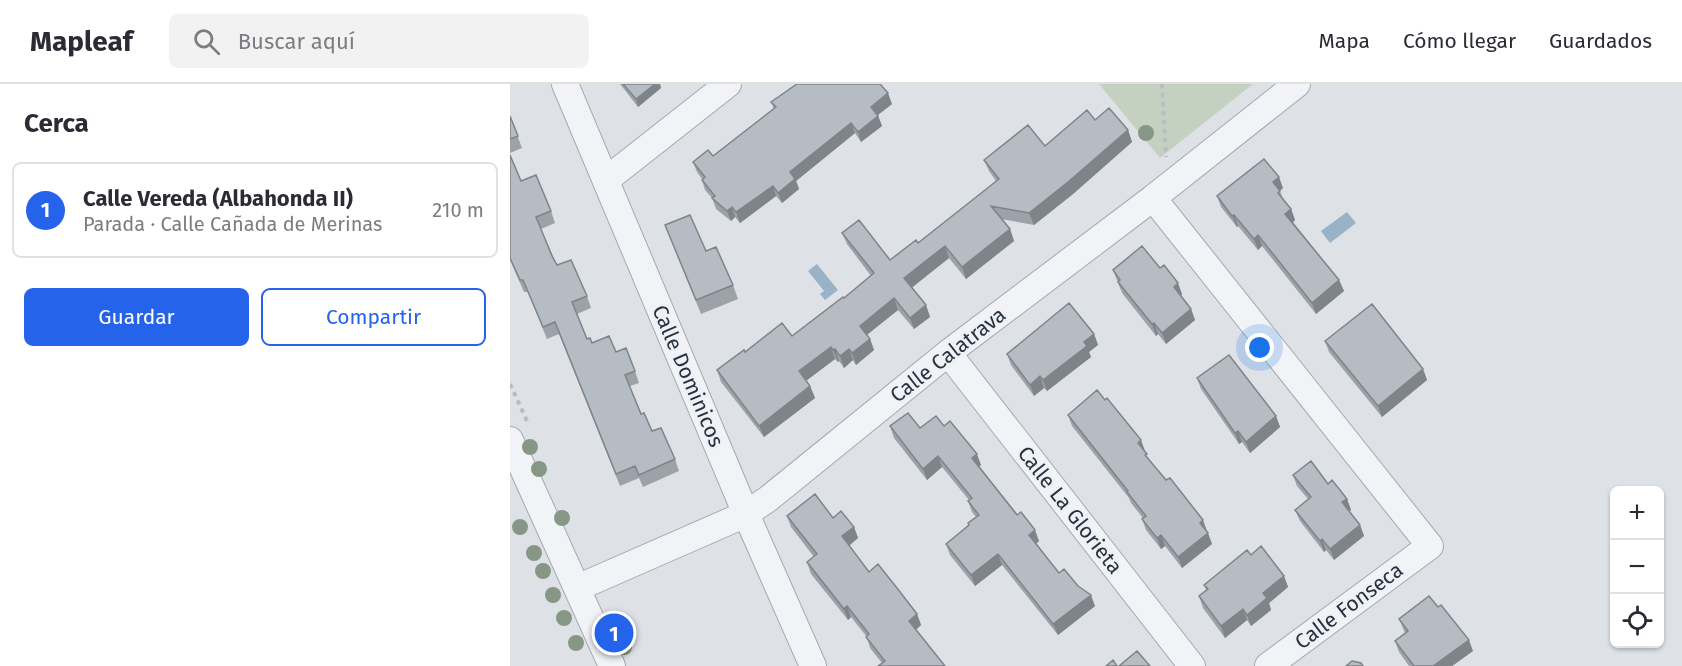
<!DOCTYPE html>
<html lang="es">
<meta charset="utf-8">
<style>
body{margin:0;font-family:"Fira Sans",sans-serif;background:#f2f2f3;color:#2b2b33}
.controls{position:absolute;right:18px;bottom:18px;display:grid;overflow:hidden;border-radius:9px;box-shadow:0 2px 4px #0004}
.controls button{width:54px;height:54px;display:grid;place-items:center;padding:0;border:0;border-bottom:2px solid #e1e1e2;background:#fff;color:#2b2b33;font:30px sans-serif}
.you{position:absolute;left:750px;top:264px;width:21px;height:21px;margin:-15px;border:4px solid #fff;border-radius:50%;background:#1a73e8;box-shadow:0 0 0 9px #1a73e833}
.badge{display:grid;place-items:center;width:39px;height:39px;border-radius:50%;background:#2563eb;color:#fff;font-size:20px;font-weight:700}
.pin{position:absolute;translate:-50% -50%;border:3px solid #fff;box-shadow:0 2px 6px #0006}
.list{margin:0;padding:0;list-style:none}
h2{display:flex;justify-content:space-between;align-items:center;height:78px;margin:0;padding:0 24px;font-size:26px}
h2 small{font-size:20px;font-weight:400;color:#7c7c81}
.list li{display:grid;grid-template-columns:39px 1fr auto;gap:18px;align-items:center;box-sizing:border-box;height:96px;margin:0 12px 12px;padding:0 12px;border:2px solid #e1e1e2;border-radius:9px}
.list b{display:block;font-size:22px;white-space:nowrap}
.list p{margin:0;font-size:20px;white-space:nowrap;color:#7c7c81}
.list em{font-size:20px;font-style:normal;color:#7c7c81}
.actions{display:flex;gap:12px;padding:18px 24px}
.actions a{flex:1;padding:14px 0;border:2px solid #2563eb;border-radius:9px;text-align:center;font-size:21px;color:#2563eb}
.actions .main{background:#2563eb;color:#fff}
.icon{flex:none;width:33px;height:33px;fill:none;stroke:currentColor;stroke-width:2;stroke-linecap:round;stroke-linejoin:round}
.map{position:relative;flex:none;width:1172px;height:582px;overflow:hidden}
header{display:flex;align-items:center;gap:36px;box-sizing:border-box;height:84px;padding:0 30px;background:#fff;border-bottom:2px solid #e1e1e2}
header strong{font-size:28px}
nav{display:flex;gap:33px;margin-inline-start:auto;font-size:21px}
.search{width:420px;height:54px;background:#f2f2f3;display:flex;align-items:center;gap:15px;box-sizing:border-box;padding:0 21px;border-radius:9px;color:#7c7c81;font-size:22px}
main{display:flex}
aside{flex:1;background:#fff}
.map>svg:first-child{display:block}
.green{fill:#c5d1c0}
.water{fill:#9ab2c7}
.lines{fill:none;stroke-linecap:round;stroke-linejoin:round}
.minor-casing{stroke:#a4a9b1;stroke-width:28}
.path{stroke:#b9bdc2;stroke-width:4;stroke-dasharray:4.5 4.5;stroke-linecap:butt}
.minor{stroke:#f1f3f6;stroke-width:26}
.tree{fill:#879786}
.wall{fill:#9da2a9}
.shaded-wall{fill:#7f8489}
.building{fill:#b6bcc4;stroke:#7f8489;stroke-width:1.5}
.labels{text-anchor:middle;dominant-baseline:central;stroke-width:5;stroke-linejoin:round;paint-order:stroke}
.street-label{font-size:21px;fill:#28313e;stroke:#eef1f5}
</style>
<header>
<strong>Mapleaf</strong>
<div class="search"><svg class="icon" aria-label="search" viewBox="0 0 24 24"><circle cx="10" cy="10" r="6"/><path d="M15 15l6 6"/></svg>Buscar aquí</div>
<nav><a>Mapa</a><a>Cómo llegar</a><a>Guardados</a></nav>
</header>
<main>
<aside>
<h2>Cerca<small></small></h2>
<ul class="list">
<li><span class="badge">1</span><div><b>Calle Vereda (Albahonda II)</b><p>Parada · Calle Cañada de Merinas</p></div><em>210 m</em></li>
</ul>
<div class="actions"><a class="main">Guardar</a><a>Compartir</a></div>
</aside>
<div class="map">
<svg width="1172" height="582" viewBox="0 0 1172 582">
<rect width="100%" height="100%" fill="#dee2e7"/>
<path class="green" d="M589 0H743L650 74Z"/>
<path class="water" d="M837 128 846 139 820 159 811 147Z
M307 180 328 206 315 216 310 210 314 207 298 187Z"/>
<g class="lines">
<g class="minor-casing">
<path id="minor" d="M55 0 236 430 303 582
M96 96 218 0
M643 114 920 462 758 582
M438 269 682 582
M0 356 102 582
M67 504 236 430 258 415 438 269 643 114 787 0"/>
</g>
<path class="path" d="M652 0 656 73
M0 300 17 337"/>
<use href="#minor" class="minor"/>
</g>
<g class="tree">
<circle cx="636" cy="49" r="8"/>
<circle cx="20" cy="363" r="8"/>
<circle cx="29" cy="385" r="8"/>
<circle cx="52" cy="434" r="8"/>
<circle cx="10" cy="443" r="8"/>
<circle cx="24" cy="469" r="8"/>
<circle cx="33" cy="487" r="8"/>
<circle cx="43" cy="511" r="8"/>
<circle cx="54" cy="534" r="8"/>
<circle cx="66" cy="559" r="8"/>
<circle cx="114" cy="563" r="8"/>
</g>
<path class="wall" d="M110 0H150L151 4 128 23Z
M371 1 382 20 368 31 372 42 351 58 345 49 286 97 289 105 272 119 266 112 230 139 225 133 221 137 206 125 202 114 195 106 192 96V95L187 88 183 78 203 72 264 25 261 18 277 7Z
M0 32 12 64 0 69Z
M585 36 618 46 622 58 563 110 524 141 491 135 500 145 504 157 456 195 439 174 402 203 416 221 420 233 404 245 388 226 357 251 360 255 364 266 346 281 343 276 334 284 329 277 328 278 325 275 296 297 300 302 305 314 254 353 211 298 207 286 235 268 282 252 334 214 361 192 337 160 332 149 380 176 408 159 486 97 479 87 474 76 535 62Z
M0 71 11 97 41 127 45 139 31 145 47 181 77 212 81 224 67 230 77 255 82 259 106 268 125 287 129 299 120 302 131 330 142 347 165 375 169 387 133 403 129 394 110 402 49 250 37 255 18 208H14L0 176Z
M773 104 770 107 773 115 781 125 785 136 783 138 829 196 834 207 806 230 752 162 748 166 728 142 727 143 711 123 707 112Z
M155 141 196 167 223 201 228 215 191 230Z
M603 186 672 210 671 212 681 225 685 236 656 260 648 250 646 252 612 209Z
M584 250 588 261 579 268 581 273 537 307 534 304 524 312 501 281 497 270Z
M815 257 913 285 917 296 872 333 819 268Z
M687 294 766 332 770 343 740 369 732 358 729 360 691 305Z
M558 331 635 368 638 374 697 448 702 460 672 484 655 462 651 465 636 446 632 435 633 434 621 419 619 414 562 342Z
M380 342 410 344 434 342 471 381 469 382 529 457 526 460 549 489 568 502 585 522 548 551 492 481 465 502 440 471 436 460 459 441 466 433 462 428 458 417 459 416 432 383 417 396 384 354Z
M783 391 818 400 837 415 841 426 839 427 850 441 854 452 824 476 816 466 814 468 790 437 785 426 798 415 787 402Z
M277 432 323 434 344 443 348 454 339 462 359 488 407 530 411 541 372 579 360 564 357 553 341 533 338 536 301 490 297 478 304 473 281 443Z
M741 471 774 492 778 503 759 519 761 526 741 542 737 536 715 554 693 524 689 512 696 506 694 501Z
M889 535 963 567 942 582H899L889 568 885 557 895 549Z"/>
<path class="shaded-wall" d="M145 0H150L151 4 128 23 126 15Z
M378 9 382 20 365 33 361 23Z
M368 32 372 42 351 58 348 48Z
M341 39 345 49 286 97 289 105 272 119 268 109 280 88Z
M618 46 622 58 563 110 524 141 519 129Z
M769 93 773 104 767 109 763 98Z
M263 102 266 112 230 139 226 128Z
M222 123 225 133 221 137 217 127Z
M781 125 785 136 780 141 775 130Z
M724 131 728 142 727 143 722 132Z
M500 145 504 157 456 195 452 183Z
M748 151 752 162 748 166 744 155Z
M435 162 439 174 399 206 394 194Z
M829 196 834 207 806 230 802 219Z
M668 199 672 210 668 214 664 203Z
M384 214 388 226 354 253 350 242Z
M416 221 420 233 404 245 400 234Z
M681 225 685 236 656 260 652 249Z
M644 239 648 250 646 252 642 240Z
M584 250 588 261 579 268 581 273 537 307 533 296 574 258Z
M360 255 364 266 346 281 342 269Z
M321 263 325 275 293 299 289 287Z
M325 265 329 277 328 278 323 266Z
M339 265 343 276 334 284 330 272Z
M913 285 917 296 872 333 868 322Z
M530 292 534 304 524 312 520 301Z
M300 302 305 314 254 353 249 342Z
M766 332 770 343 740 369 736 358Z
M728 347 732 358 729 360 725 349Z
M631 356 635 367 628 359Z
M467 370 471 381 466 385 462 374Z
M428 372 432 383 417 396 413 385Z
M837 415 841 426 836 429 832 418Z
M693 436 697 447 690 439Z
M850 441 854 452 824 476 820 465Z
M344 443 348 454 336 464 332 452Z
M525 446 529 457 523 462 519 451Z
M698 449 702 460 672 484 668 473Z
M651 451 655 462 651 465 647 454Z
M812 455 816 466 814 468 810 457Z
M488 470 492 481 465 502 461 491Z
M774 492 778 503 759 519 761 526 741 542 737 531 753 509Z
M581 511 585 522 548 551 543 540Z
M337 522 341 533 338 536 334 525Z
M733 525 737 536 715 554 711 542Z
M407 530 411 541 403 548 399 537Z
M959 556 963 567 942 582H923Z"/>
<path class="building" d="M113 0H145L126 15Z
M287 0H370L378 9 361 23 368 32 348 48 341 39 280 88 285 95 268 109 263 102 226 128 222 123 217 127 202 114 205 112 192 96 195 93 183 78 198 66 203 72 266 23 261 18Z
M599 24 618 46 558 98 519 129 481 122 500 145 452 183 435 162 394 194 416 221 400 234 384 214 350 242 360 255 342 269 339 265 330 272 325 265 323 266 321 263 289 287 300 302 249 342 207 286 234 266 235 268 272 239 282 252 333 213 334 214 364 189 332 149 349 136 380 176 406 156 408 159 489 95 474 76 518 41 535 62 577 26 585 36Z
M0 32 8 52 0 55Z
M0 71 11 97 26 91 41 127 26 133 42 172 47 181 61 176 77 212 62 218 77 255 80 254 82 259 99 252 106 268 116 264 125 287 115 291 131 330 134 329 142 347 151 344 165 375 129 391 125 382 106 390 45 238 33 243 13 196H10L0 174Z
M754 75 769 93 763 98 770 107 768 109 781 125 775 130 829 196 802 219 748 151 744 155 724 131 722 132 707 112Z
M180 131 196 167 206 163 223 201 186 216 155 141Z
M632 162 650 184 654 181 668 199 664 203 681 225 652 249 644 239 642 240 608 198 610 196 603 186Z
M559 219 584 250 574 258 577 262 533 296 530 292 520 301 497 270Z
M862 220 913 285 868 322 815 257Z
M719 271 766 332 736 358 728 347 725 349 687 294Z
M587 306 595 316 597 314 631 356 628 359 637 370 635 371 656 396 660 394 693 436 690 439 698 449 668 473 651 451 647 454 632 435 636 432 617 408 618 407 558 331Z
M398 329 410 344 426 332 434 342 440 337 467 370 462 374 507 431 511 428 525 446 519 451 549 489 554 485 568 502 581 511 543 540 488 470 461 491 436 460 459 441 458 439 469 431 458 417 462 414 428 372 413 385 380 342Z
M801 377 818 400 822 396 830 406 837 415 832 418 850 441 820 465 812 455 810 457 785 426 801 413 783 391Z
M305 410 323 434 331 427 344 443 332 452 359 488 368 480 387 504 407 530 399 537 435 582H368L375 577 356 553 359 550 337 522 334 525 297 478 307 470 277 432Z
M751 462 774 492 753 509 757 514 737 531 733 525 711 542 689 512 698 505 694 501 737 466 741 471Z
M919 512 928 523 931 521 959 556 923 582H904L885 557 898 547 889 535Z
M627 567 640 582H609Z
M603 576 607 582H596Z
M842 577 851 579 853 582H836Z"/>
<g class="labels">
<g class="street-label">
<text transform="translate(438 271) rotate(-38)">Calle Calatrava</text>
<text transform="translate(178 292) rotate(67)">Calle Dominicos</text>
<text transform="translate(560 426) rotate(52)">Calle La Glorieta</text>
<text transform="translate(839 522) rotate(-37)">Calle Fonseca</text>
</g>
</g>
</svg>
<div class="controls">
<button>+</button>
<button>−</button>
<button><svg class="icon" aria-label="locate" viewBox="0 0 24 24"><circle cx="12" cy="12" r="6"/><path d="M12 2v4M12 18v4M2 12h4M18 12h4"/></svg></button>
</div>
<div class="you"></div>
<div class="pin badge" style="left:104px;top:549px">1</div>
</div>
</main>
